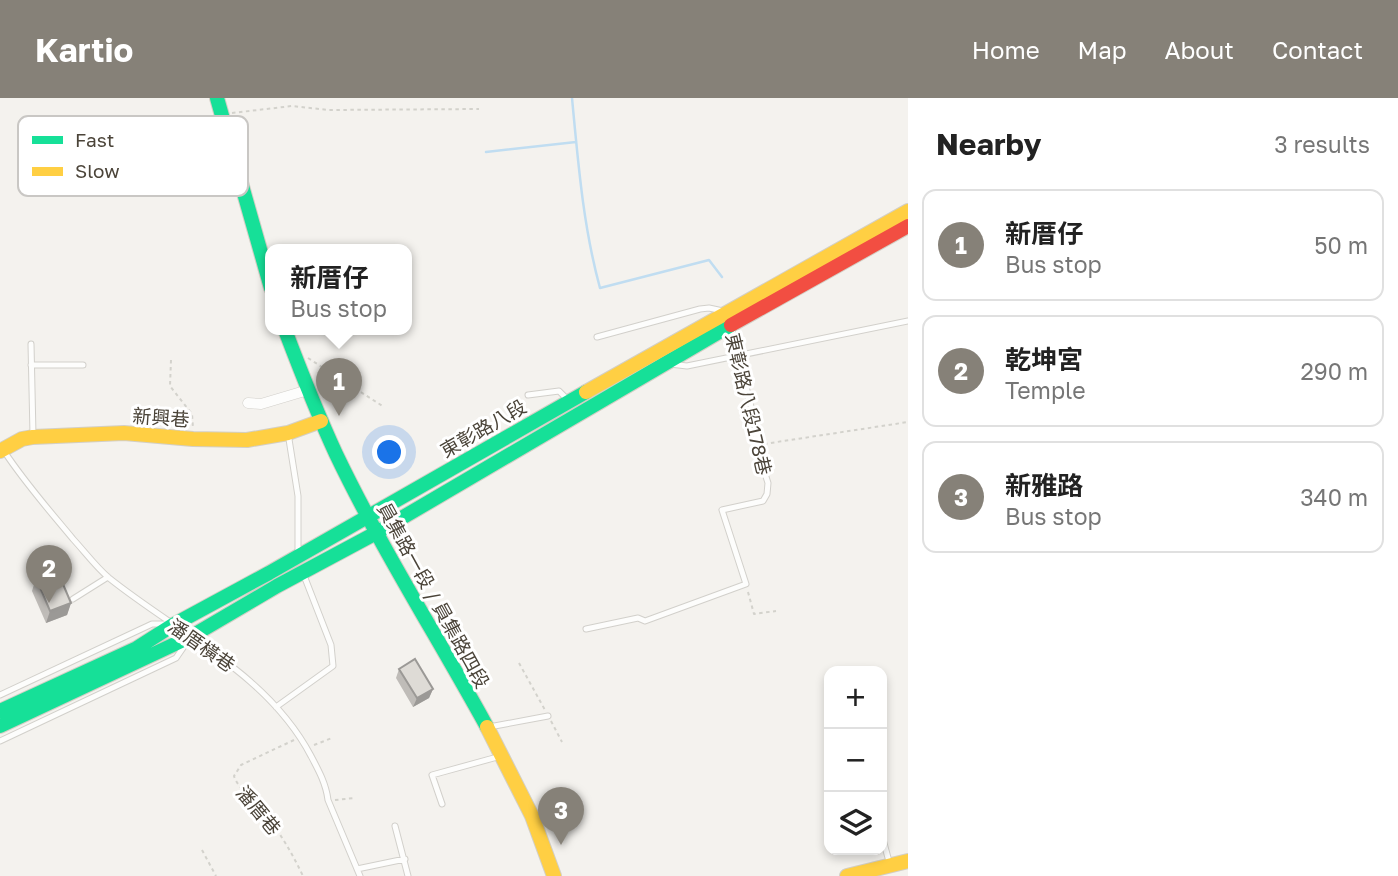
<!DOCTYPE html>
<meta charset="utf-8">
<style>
body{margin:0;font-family:"Golos Text","Noto Sans TC",sans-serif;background:#f6f6f6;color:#222}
.controls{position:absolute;right:21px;bottom:21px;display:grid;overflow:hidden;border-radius:14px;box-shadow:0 4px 10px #0003}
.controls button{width:63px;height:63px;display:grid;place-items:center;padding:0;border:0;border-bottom:2px solid #e0e0e0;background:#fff;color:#222;font:35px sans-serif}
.you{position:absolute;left:390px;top:355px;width:24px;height:24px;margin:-18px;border:5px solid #fff;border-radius:50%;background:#1a73e8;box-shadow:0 0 0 10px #1a73e833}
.badge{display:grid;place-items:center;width:46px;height:46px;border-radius:50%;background:#868178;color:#fff;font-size:23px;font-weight:700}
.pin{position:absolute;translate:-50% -58px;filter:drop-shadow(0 2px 4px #0008)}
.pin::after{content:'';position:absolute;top:37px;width:24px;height:21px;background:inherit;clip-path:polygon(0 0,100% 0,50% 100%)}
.popup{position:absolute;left:265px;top:146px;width:147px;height:91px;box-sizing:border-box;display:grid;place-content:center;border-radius:14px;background:#fff;filter:drop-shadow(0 2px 5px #0005);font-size:23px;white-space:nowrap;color:#767676}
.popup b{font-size:26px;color:#222}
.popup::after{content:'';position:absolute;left:50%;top:100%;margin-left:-14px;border:14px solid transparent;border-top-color:#fff}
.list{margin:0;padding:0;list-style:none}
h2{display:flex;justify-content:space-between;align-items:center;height:91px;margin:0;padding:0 28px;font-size:30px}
h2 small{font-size:23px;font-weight:400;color:#767676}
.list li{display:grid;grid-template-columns:46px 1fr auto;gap:21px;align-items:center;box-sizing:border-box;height:112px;margin:0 14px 14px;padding:0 14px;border:2px solid #e0e0e0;border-radius:14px}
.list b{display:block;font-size:26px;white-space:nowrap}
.list p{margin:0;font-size:23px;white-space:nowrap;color:#767676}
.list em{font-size:23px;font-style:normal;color:#767676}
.icon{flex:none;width:38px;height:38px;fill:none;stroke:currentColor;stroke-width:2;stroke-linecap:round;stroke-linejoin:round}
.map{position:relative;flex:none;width:908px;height:778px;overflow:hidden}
header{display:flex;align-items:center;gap:42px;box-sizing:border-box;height:98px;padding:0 35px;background:#868178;color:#fff}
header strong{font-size:33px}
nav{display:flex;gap:38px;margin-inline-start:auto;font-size:24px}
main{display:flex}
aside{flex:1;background:#fff}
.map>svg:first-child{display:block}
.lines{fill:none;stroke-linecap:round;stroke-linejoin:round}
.stream{stroke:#c0ddf1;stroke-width:2.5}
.lane-casing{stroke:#d2d0cb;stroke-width:7}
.street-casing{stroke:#d2d0cb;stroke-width:11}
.fast-casing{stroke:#d3cfc5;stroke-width:16}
.slow-casing{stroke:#d3cfc5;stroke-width:16}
.jam-casing{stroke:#d3cfc5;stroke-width:16}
.path{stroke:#d3d2cc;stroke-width:2;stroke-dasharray:3.5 3.5;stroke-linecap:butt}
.lane{stroke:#fdfdfc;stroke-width:5}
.street{stroke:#fdfdfc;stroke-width:10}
.fast{stroke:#16e098;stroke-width:14}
.slow{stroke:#ffcf43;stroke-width:14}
.jam{stroke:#f24e42;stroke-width:14}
.wall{fill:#bfbcb8}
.shaded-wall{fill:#9b9996}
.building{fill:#dedbd6;stroke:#9b9996;stroke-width:2}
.labels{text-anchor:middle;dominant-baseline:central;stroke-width:6;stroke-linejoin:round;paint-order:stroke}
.street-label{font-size:19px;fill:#4b4439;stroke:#fff}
.key{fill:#fff;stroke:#c9c7c4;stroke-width:2}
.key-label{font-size:19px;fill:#4b4439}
</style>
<header>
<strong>Kartio</strong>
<nav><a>Home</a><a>Map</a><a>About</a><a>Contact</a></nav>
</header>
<main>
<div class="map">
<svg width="908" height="778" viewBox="0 0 908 778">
<rect width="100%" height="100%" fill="#f4f2ee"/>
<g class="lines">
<path class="stream" d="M572 0C578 63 583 128 600 190L709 162 722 179
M486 54 576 44"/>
<g class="lane-casing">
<path id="lane" d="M597 239 700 211 709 210 723 213
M31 246 33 337
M670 266 687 268 908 223
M31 267H83
M528 297 559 293 569 303
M288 335 298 398V457
M4 353C25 385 49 412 73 441 85 454 96 469 109 480 179 536 268 576 311 658 319 673 326 686 328 702L360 778
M73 501 108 479
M586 531 638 520 645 523 746 486 722 412 763 403 767 396 768 385 756 348 755 325 731 227
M0 597 152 526H166
M276 609 333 568 331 547 303 475
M489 629 548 618
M0 643 176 560 187 544
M442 706 432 677 501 658
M395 728 408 778
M882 738 890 767
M357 771 405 761"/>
</g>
<g class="street-casing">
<path id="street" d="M248 305 261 306 308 292"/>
</g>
<g class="fast-casing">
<path id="fast" d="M217 0 271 190
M285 232C301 274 317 315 336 356 381 450 437 538 487 629
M0 613 137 550 173 527 269 475 586 294
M0 628 192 538 277 488 376 435 731 227"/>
</g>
<g class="slow-casing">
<path id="slow" d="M586 294 908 113
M0 353 22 341 33 339 124 335 193 341 247 342 288 335 321 323
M487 629 532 718 554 778
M847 778 908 763"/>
</g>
<g class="jam-casing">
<path id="jam" d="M731 227 908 128"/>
</g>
<path class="path" d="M232 15 292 8 329 12 479 11
M308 260 384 309
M171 262 170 288 192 316 193 330
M764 346 908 324
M748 494 754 516 776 513
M519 565 545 612
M551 623 562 644
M294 642 241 667 234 678C238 690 250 698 258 708 277 729 291 753 303 778
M314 647 332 640
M335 702 354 700
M202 752 216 778"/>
<use href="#lane" class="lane"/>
<use href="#street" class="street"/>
<use href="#fast" class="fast"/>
<use href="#slow" class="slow"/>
<use href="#jam" class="jam"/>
</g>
<path class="wall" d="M36 480 71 505 67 517 46 525 32 493Z
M399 571 433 591 429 600 413 609 396 580Z"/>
<path class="shaded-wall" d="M71 505 67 517 46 525 50 513Z
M433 591 429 600 413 609 417 600Z"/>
<path class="building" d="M57 472 71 505 50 513 36 480Z
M415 561 433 591 417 600 399 571Z"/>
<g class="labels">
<g class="street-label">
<text transform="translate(749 306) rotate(77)">東彰路八段178巷</text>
<text transform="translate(161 319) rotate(4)">新興巷</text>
<text transform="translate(483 330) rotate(-30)">東彰路八段</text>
<text transform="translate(434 497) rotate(61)">員集路一段 / 員集路四段</text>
<text transform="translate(202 547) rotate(35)">潘厝橫巷</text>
<text transform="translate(259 712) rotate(50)">潘厝巷</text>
</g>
</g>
<rect x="18" y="18" width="230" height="80" rx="10" class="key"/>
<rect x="32" y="38" width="31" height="8" fill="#16e098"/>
<rect x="32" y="69" width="31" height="9" fill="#ffcf43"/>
<g class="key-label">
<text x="75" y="49">Fast</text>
<text x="75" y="80">Slow</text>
</g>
</svg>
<div class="controls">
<button>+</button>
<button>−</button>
<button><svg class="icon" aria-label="layers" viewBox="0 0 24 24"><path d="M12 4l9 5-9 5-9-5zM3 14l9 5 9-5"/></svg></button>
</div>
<div class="you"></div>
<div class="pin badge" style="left:339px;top:318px">1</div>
<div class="popup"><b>新厝仔</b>Bus stop</div>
<div class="pin badge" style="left:49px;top:505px">2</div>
<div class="pin badge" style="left:561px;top:747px">3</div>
</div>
<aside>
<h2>Nearby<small>3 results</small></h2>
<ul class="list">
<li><span class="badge">1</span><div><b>新厝仔</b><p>Bus stop</p></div><em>50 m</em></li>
<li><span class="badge">2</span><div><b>乾坤宮</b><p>Temple</p></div><em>290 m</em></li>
<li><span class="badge">3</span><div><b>新雅路</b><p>Bus stop</p></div><em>340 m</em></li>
</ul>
</aside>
</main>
